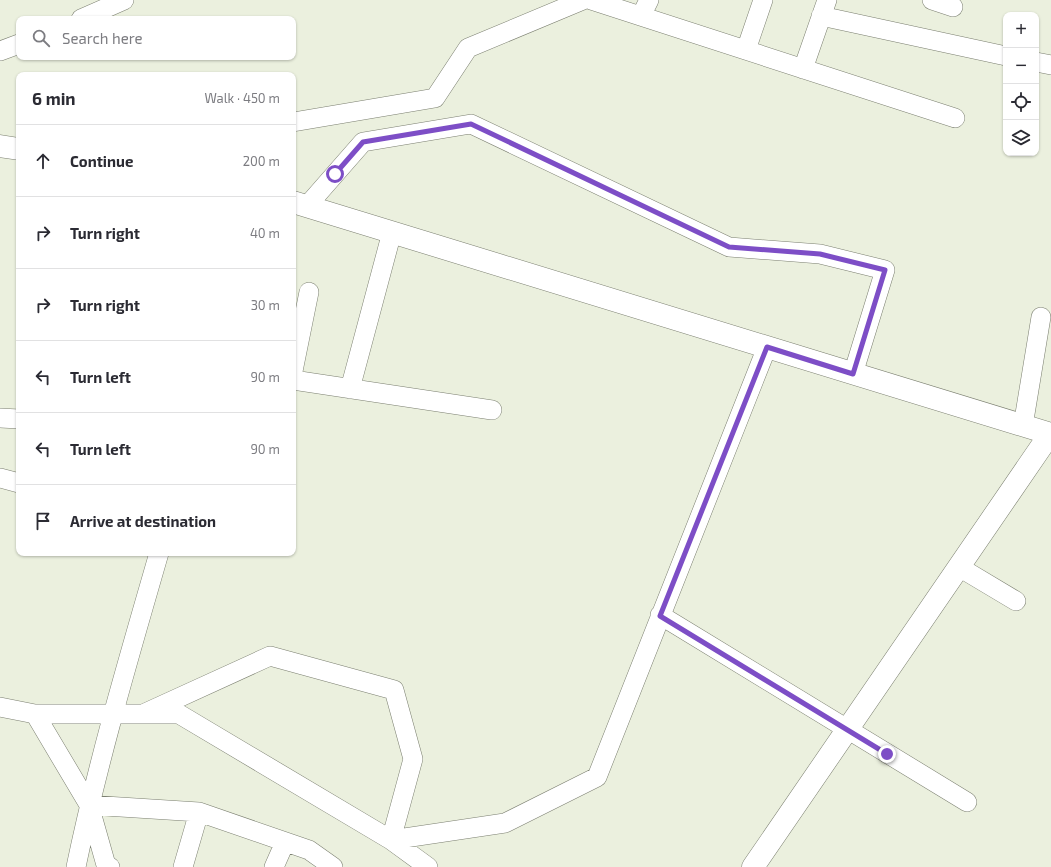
<!DOCTYPE html>
<meta charset="utf-8">
<style>
body{margin:0;font-family:"Exo 2",sans-serif;background:#f2f2f3;color:#2b2b33}
.controls{position:absolute;right:12px;top:12px;display:grid;overflow:hidden;border-radius:8px;box-shadow:0 1px 3px #0004}
.controls button{width:36px;height:36px;display:grid;place-items:center;padding:0;border:0;border-bottom:1px solid #e1e1e2;background:#fff;color:#2b2b33;font:20px sans-serif}
.stop{position:absolute;width:12px;height:12px;margin:-9px;border:3px solid #7d4ec6;border-radius:50%;background:#fff}
.stop.end{background:#7d4ec6;border-color:#fff;box-shadow:0 1px 4px #0008}
.list{margin:0;padding:0;list-style:none}
h2{display:flex;justify-content:space-between;align-items:center;height:52px;margin:0;padding:0 16px;font-size:17px}
h2 small{font-size:13px;font-weight:400;color:#7c7c81}
.list li{display:grid;grid-template-columns:26px 1fr auto;gap:12px;align-items:center;box-sizing:border-box;height:72px;padding:0 16px;border-top:1px solid #e1e1e2}
.list b{display:block;font-size:15px;white-space:nowrap}
.list em{font-size:13px;font-style:normal;color:#7c7c81}
.icon{flex:none;width:22px;height:22px;fill:none;stroke:currentColor;stroke-width:2;stroke-linecap:round;stroke-linejoin:round}
.map{position:relative;flex:none;width:1051px;height:867px;overflow:hidden}
.search{position:absolute;background:#fff;box-shadow:0 1px 3px #0004;left:16px;top:16px;width:280px;height:44px;display:flex;align-items:center;gap:10px;box-sizing:border-box;padding:0 14px;border-radius:8px;color:#7c7c81;font-size:15px}
.panel{position:absolute;background:#fff;box-shadow:0 1px 3px #0004;left:16px;top:72px;width:280px;height:484px;border-radius:8px}
.map>svg:first-child{display:block}
.lines{fill:none;stroke-linecap:round;stroke-linejoin:round}
.minor-casing{stroke:#7b7f70;stroke-width:20}
.tertiary-casing{stroke:#7b7f70;stroke-width:23}
.primary-casing{stroke:#7b7f70;stroke-width:23}
.minor{stroke:#fff;stroke-width:19}
.tertiary{stroke:#fff;stroke-width:22}
.primary{stroke:#fff;stroke-width:22}
.route{stroke:#7d4ec6;stroke-width:5}
</style>
<div class="map">
<svg width="1051" height="867" viewBox="0 0 1051 867">
<rect width="100%" height="100%" fill="#ebf0de"/>
<g class="lines">
<g class="minor-casing">
<path id="minor" d="M591 0 955 118
M932 0 953 7
M641 16 649 0
M821 16 1006 56
M81 19 124 0
M746 50 763 0
M0 51 19 44
M1036 62 1051 65
M803 69 827 0
M293 122 435 98 468 48 583 0
M307 206 363 142 471 124 729 247 820 254 885 270 853 374
M293 371 309 292
M293 380 492 410
M350 389 392 232
M0 418 19 419
M1023 426 1041 317
M0 478 19 483
M959 567 1016 601
M660 615 967 802
M0 707 35 714H179L391 840 428 867
M35 714 89 805 106 865 110 867
M143 714 270 656 394 690 413 759 391 840 505 823 597 777 767 347
M89 805 199 812 309 850 333 867
M76 867C98 761 129 657 159 553
M183 867 199 812
M274 867 285 842"/>
</g>
<g class="tertiary-casing">
<path id="tertiary" d="M753 867 1050 434"/>
</g>
<g class="primary-casing">
<path id="primary" d="M0 146 19 149
M293 202 1051 434"/>
</g>
<use href="#minor" class="minor"/>
<use href="#tertiary" class="tertiary"/>
<use href="#primary" class="primary"/>
</g>
<g class="lines">
<path class="route" d="M335 174 363 142 471 124 729 247 820 254 885 270 853 374 767 347 660 616 887 754"/>
</g>
</svg>
<div class="controls">
<button>+</button>
<button>−</button>
<button><svg class="icon" aria-label="locate" viewBox="0 0 24 24"><circle cx="12" cy="12" r="6"/><path d="M12 2v4M12 18v4M2 12h4M18 12h4"/></svg></button>
<button><svg class="icon" aria-label="layers" viewBox="0 0 24 24"><path d="M12 4l9 5-9 5-9-5zM3 14l9 5 9-5"/></svg></button>
</div>
<div class="stop" style="left:335px;top:174px"></div>
<div class="stop end" style="left:887px;top:754px"></div>
<div class="search"><svg class="icon" aria-label="search" viewBox="0 0 24 24"><circle cx="10" cy="10" r="6"/><path d="M15 15l6 6"/></svg>Search here</div>
<section class="panel">
<h2>6 min<small>Walk · 450 m</small></h2>
<ul class="list">
<li><svg class="icon" aria-label="ahead" viewBox="0 0 24 24"><path d="M12 20V5M6 11l6-6 6 6"/></svg><div><b>Continue</b></div><em>200 m</em></li>
<li><svg class="icon" aria-label="right" viewBox="0 0 24 24"><path d="M7 20v-9h11M14 6l5 5-5 5"/></svg><div><b>Turn right</b></div><em>40 m</em></li>
<li><svg class="icon" aria-label="right" viewBox="0 0 24 24"><path d="M7 20v-9h11M14 6l5 5-5 5"/></svg><div><b>Turn right</b></div><em>30 m</em></li>
<li><svg class="icon" aria-label="left" viewBox="0 0 24 24"><path d="M17 20v-9H6M10 6l-5 5 5 5"/></svg><div><b>Turn left</b></div><em>90 m</em></li>
<li><svg class="icon" aria-label="left" viewBox="0 0 24 24"><path d="M17 20v-9H6M10 6l-5 5 5 5"/></svg><div><b>Turn left</b></div><em>90 m</em></li>
<li><svg class="icon" aria-label="arrive" viewBox="0 0 24 24"><path d="M6 21V4h12l-3 4 3 4H6"/></svg><div><b>Arrive at destination</b></div></li>
</ul>
</section>
</div>
